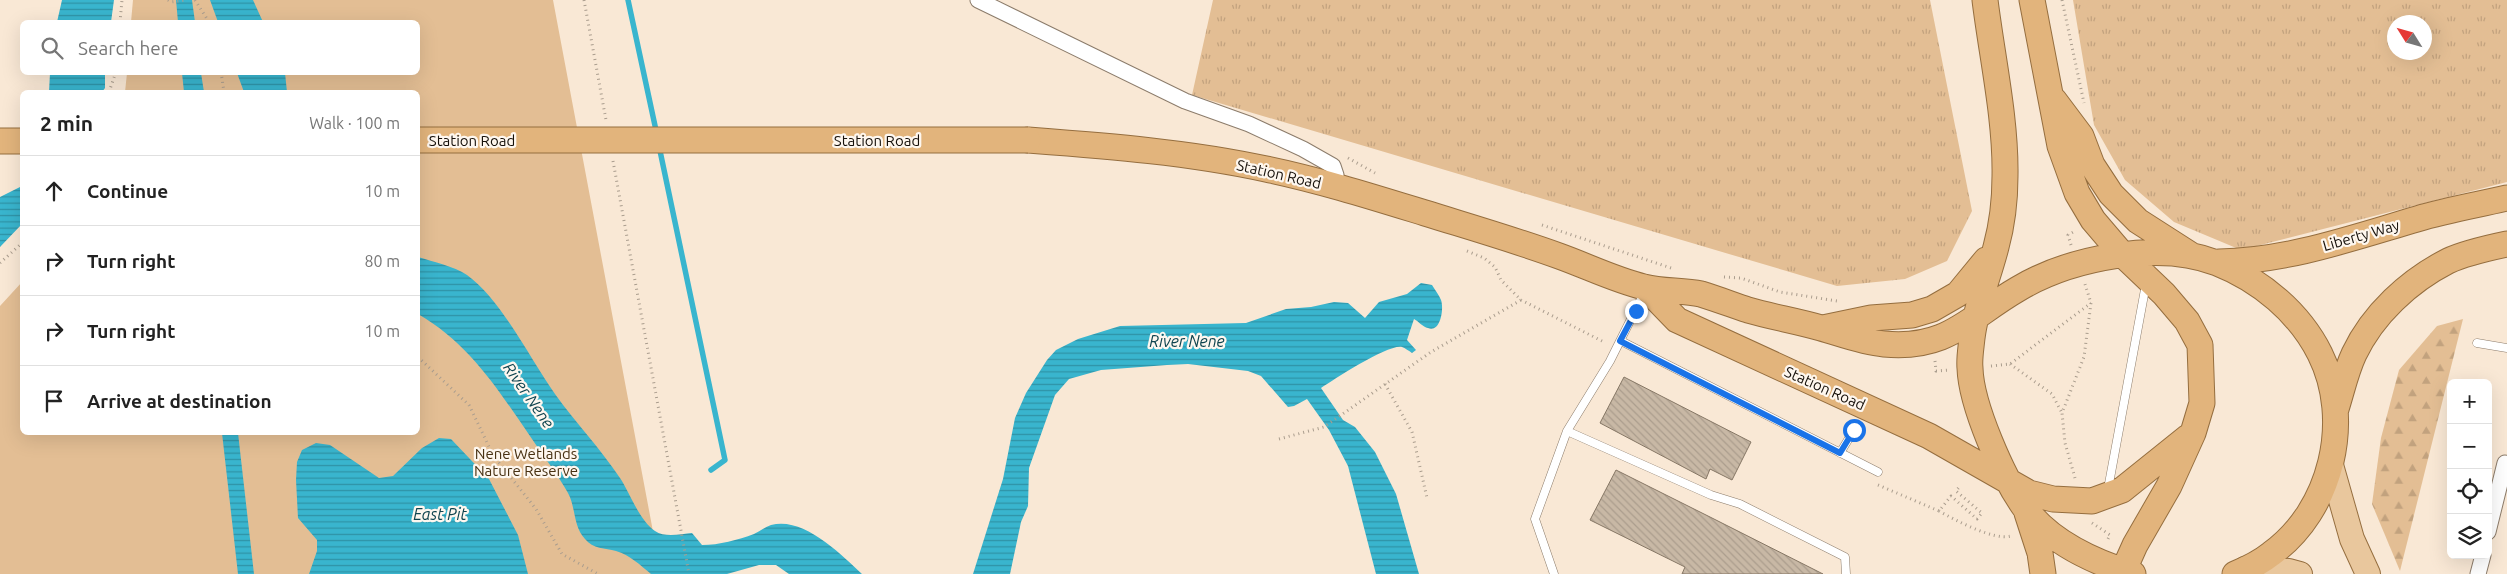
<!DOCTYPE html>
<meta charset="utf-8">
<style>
body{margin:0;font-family:Ubuntu,sans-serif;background:#f2f2f2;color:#222}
.controls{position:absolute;right:15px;bottom:15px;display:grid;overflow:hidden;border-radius:8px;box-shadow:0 5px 20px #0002}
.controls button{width:45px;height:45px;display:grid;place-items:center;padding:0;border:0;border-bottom:1px solid #e0e0e0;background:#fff;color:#222;font:25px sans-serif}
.compass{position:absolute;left:2387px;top:15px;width:45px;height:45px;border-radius:50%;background:#fff;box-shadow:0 5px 20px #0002;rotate:307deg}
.stop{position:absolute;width:15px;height:15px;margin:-11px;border:4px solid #1a73e8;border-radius:50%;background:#fff}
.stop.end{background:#1a73e8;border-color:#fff;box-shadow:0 1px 5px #0008}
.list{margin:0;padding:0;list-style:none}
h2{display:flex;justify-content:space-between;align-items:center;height:65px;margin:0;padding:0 20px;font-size:21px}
h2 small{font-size:16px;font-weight:400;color:#767676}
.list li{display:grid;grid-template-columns:32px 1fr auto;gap:15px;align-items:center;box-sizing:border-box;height:70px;padding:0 20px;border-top:1px solid #e0e0e0}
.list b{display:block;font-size:19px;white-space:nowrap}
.list em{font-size:16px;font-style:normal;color:#767676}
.icon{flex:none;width:28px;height:28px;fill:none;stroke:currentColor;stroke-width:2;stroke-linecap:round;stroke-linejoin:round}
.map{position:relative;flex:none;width:2507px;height:574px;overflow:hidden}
.search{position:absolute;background:#fff;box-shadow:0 5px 20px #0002;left:20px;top:20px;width:400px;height:55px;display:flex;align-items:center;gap:12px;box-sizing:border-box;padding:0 18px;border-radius:8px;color:#767676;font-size:19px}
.panel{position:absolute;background:#fff;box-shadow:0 5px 20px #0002;left:20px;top:90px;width:400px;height:345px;border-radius:8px}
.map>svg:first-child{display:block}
.grass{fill:url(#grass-tufts);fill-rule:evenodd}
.forest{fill:url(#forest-firs)}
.park{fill:#e3be94}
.water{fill:url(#water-rules)}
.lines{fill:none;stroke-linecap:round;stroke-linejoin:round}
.stream{stroke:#39b5ce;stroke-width:5.5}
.building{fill:url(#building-back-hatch);stroke:#867765}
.service-casing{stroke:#8c7c6b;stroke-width:9}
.minor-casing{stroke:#8c7c6b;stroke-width:17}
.primary-casing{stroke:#956e3f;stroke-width:26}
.trunk-casing{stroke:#956e3f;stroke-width:27}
.path{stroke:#aa9d8e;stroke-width:3;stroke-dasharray:1 4;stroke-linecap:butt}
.service{stroke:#fff;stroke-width:8}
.minor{stroke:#fff;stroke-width:15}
.primary{stroke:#e9c79d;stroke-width:24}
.trunk{stroke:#e2b47c;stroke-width:25}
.trunk-bridge-casing{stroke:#956e3f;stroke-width:27;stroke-linecap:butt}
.trunk-bridge{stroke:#e2b47c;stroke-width:25}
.route{stroke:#1a73e8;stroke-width:6}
.labels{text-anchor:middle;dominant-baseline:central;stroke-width:4.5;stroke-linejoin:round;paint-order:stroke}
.street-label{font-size:15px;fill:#16100a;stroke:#fef7ef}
.park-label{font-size:15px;fill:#483112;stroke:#fef7ef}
.water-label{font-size:16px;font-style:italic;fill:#0f444f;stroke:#fef7ef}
</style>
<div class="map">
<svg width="2507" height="574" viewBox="0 0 2507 574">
<defs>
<pattern id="grass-tufts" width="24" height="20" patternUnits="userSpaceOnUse" patternTransform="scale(1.25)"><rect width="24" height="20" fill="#e3be94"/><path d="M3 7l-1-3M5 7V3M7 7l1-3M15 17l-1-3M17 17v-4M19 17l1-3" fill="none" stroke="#c2a27e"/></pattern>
<pattern id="forest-firs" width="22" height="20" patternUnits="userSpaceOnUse" patternTransform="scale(1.25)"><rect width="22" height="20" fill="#e3be94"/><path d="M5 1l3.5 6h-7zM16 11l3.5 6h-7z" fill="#c2a27e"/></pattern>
<pattern id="water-rules" width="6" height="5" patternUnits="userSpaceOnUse" patternTransform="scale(1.25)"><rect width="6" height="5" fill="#39b5ce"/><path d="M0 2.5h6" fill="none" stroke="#2f92a5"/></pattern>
<pattern id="building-back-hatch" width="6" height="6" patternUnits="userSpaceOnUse" patternTransform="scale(1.25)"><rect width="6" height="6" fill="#c8b8a5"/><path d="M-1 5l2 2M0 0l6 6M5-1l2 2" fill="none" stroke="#ab9d8d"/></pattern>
</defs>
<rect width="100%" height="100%" fill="#f9e8d5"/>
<path class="grass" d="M1213 0H1930L1972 211 1947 261 1905 279 1837 286 1192 95Z
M2073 0H2507V182L2241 250 2174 222 2125 180 2094 125ZM2394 22H2424V52H2394Z"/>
<path class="forest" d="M2463 319 2400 571 2372 504 2381 438 2399 370 2437 326Z"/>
<path class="park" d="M133 0H553L661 574H0V306L22 282V432H418V92H125L127 73 418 72V22H131Z"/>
<path class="water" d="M62 0H114L111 22H57Z
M176 0H192L195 22H178Z
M210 0H253L263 22H218Z
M50 73H105V88L102 92H49Z
M182 73H201L204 92H184Z
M237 73H285L287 92H244Z
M22 186V224L0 247V197Z
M418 257C434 262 453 266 467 275 501 299 530 359 555 394 575 422 600 448 620 478 630 493 639 520 655 531 665 538 681 534 692 533L702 545C719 545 738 540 754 534 760 531 765 527 771 525 803 516 841 554 862 574H789L776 565H759L727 574H651C640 565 630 555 616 551 605 548 593 549 585 539 573 526 576 508 568 493 558 475 544 457 532 439 499 391 470 344 418 314Z
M1421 283 1432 285C1435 290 1439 295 1441 300 1444 308 1441 333 1428 328 1423 327 1418 321 1414 319L1407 340 1416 350 1412 353C1409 351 1405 348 1402 347 1388 344 1335 379 1321 388L1343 420 1355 427 1375 452 1396 494 1419 574H1376L1348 466 1329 430 1307 399 1294 406 1288 407 1261 376 1248 371 1188 364 1167 365 1101 370 1069 379 1055 395 1029 468 1028 506 1021 522 1010 574H973L1003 479 1015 418 1026 393 1047 360 1056 350 1078 339 1120 326 1246 323 1286 309 1311 307 1334 302 1348 303 1365 318 1379 302 1407 294Z
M222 433H238L254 574H238Z
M439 438 451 439 489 479 518 535 528 574H309L317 551V540L298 518 296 480 297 462 302 450 316 443 330 445 379 478 393 476 422 448Z"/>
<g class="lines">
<path class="stream" d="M628 0 657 135
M659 146 725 460 711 470"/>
</g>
<path class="building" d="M1624 377 1751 442 1732 480 1710 469 1706 479 1600 423Z
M1616 470 1710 517 1823 574H1682L1685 567 1590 520Z"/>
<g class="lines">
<g class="service-casing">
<path id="service" d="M1621 341 1878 472
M2477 343 2507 348
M1567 431 1711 495 1740 504 1845 557 1846 574
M1840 453 1854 430
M2108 489 2146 284
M1554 574 1535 519 1567 431 1610 361 1644 293"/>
</g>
<g class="minor-casing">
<path id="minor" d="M978 0 1185 101 1249 124 1303 149 1333 166 1336 175 1333 187
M2488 532 2505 463
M2478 574 2483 555"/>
</g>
<g class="primary-casing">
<path id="primary" d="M2331 465 2352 539 2368 574
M2245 569 2289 571 2300 574"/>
</g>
<g class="trunk-casing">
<path id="trunk" d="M1985 0C1992 57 2006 119 2005 176 2005 199 2002 225 1996 247 1988 278 1976 306 1972 338 1971 348 1969 359 1970 368 1971 405 2003 478 2025 508 2050 542 2094 562 2133 574
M2032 0 2060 146 2077 193 2093 220 2122 254 2164 294 2187 321 2200 345 2202 403 2193 433 2169 486 2135 545 2122 574
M2054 100 2081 136 2092 165 2111 194 2138 221 2191 255
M1028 140C1107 146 1188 152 1266 169 1319 180 1373 197 1425 213 1470 227 1515 240 1559 256 1587 266 1615 280 1644 287 1662 292 1683 290 1701 294 1717 299 1733 305 1748 310 1772 317 1797 321 1821 328 1842 334 1862 342 1884 344 1948 350 1968 318 2018 289 2070 258 2159 240 2217 263 2260 280 2299 312 2320 354 2353 420 2332 510 2271 554 2261 562 2247 569 2235 574
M0 141H22
M2219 262C2287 261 2352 238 2417 219 2447 210 2477 205 2507 198
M1646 288 1677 320 1929 436 2029 493 2053 499 2092 501 2122 490 2188 437
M1823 328 1871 318 1912 315 1932 309 1958 294 1986 260
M2336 409C2342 390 2346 371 2354 354 2373 314 2409 281 2448 261 2465 253 2488 248 2507 244
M2027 513 2040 553 2043 574"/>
</g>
<path class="path" d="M168 0 171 2 186 0
M195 0 209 22
M584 0 606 120
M2062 0 2084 103
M120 22 122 0
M221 72 224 92
M109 92 116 72
M1348 158 1375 173
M613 161 689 574
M1542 225 1671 268
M2071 245 2068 235 2075 231
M1467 251 1484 258 1495 267 1501 280 1521 300 1604 342
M0 263 22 243
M1724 277 1741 278 1780 292 1837 301
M418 357 469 405 493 455 536 509 562 554 598 574
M1935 361 1936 371 1950 370
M2010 364 2052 394 2062 413
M1991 366 2010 364 2091 303
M1385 384 1412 432 1427 498
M1279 439 1324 427 1431 352 1521 300
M2075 478 2065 443 2062 413 2084 357 2091 303 2085 284
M1878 485 1939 511 1951 496 1977 519 1982 513 1956 491 1960 486
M1939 511C1955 520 1994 541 2011 536
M2092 523 2110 535 2107 541"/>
<use href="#service" class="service"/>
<use href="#minor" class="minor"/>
<use href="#primary" class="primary"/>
<use href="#trunk" class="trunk"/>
<g class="trunk-bridge-casing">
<path id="trunk-bridge" d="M418 140H1028"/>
</g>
<use href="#trunk-bridge" class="trunk-bridge"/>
</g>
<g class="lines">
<path class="route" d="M1636 311 1620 341 1840 453 1854 430"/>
</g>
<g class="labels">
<g class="street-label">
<text x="472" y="140">Station Road</text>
<text x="877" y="140">Station Road</text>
<text transform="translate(1279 174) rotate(13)">Station Road</text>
<text transform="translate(2361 235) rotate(-16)">Liberty Way</text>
<text transform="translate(1825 388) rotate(24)">Station Road</text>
</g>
<g class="park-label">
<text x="526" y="453">Nene Wetlands<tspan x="526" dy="17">Nature Reserve</tspan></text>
</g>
<g class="water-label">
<text x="1187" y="341">River Nene</text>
<text transform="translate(529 395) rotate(55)">River Nene</text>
<text x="440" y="514">East Pit</text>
</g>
</g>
</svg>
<div class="controls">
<button>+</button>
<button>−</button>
<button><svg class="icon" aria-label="locate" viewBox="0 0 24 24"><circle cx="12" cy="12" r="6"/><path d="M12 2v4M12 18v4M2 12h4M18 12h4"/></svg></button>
<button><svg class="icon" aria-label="layers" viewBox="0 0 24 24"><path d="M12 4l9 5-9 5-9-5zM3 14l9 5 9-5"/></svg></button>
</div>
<svg class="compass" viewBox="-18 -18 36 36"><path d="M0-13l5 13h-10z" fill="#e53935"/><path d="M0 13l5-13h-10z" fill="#767676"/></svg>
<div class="stop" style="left:1854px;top:430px"></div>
<div class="stop end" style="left:1636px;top:311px"></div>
<div class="search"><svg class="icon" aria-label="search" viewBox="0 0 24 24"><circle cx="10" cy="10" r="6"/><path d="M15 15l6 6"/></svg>Search here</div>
<section class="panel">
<h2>2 min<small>Walk · 100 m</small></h2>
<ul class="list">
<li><svg class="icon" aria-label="ahead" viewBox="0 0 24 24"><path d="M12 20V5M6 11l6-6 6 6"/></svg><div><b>Continue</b></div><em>10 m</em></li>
<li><svg class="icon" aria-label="right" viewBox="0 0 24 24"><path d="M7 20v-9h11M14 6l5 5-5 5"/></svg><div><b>Turn right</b></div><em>80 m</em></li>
<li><svg class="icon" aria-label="right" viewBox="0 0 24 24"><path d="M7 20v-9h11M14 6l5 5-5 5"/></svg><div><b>Turn right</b></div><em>10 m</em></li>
<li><svg class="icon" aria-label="arrive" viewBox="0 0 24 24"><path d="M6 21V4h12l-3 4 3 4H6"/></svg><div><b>Arrive at destination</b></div></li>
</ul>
</section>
</div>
